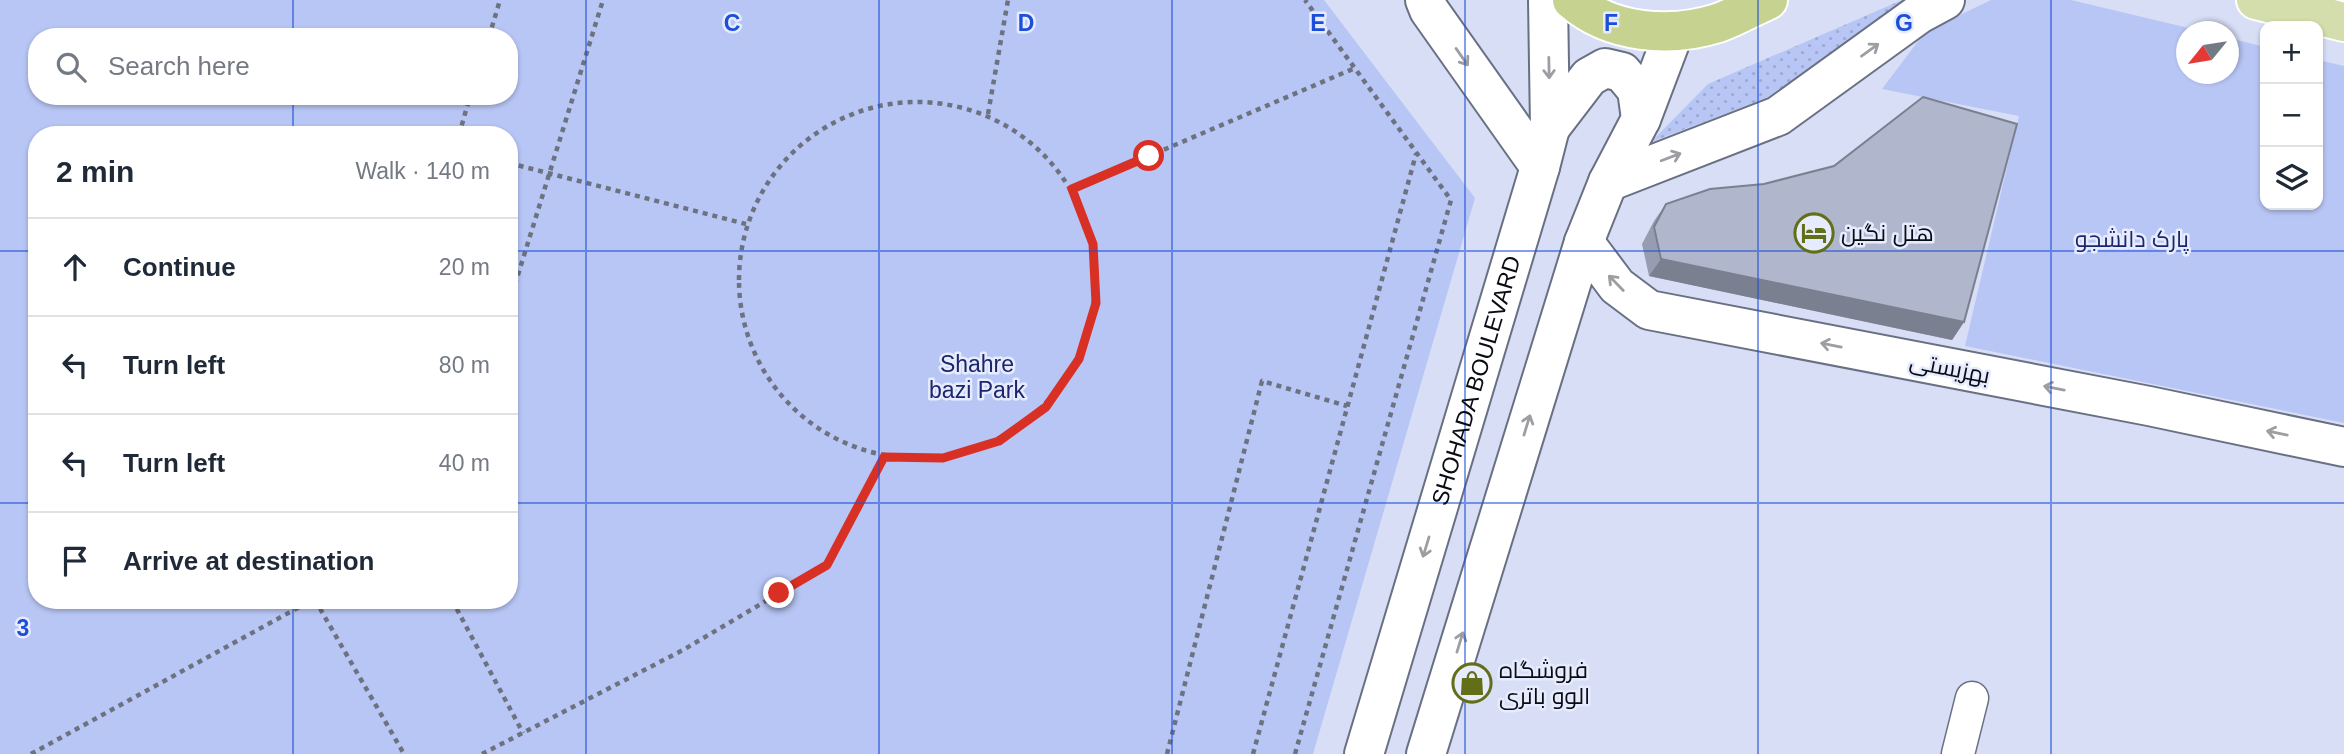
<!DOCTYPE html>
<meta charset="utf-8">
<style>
body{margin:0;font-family:Arial,Cairo,sans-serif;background:#f2f2f3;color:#1f2937}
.controls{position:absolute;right:21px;top:21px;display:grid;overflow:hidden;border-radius:14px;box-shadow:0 2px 5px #0004}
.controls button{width:63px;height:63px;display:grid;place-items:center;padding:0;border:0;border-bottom:2px solid #e0e1e3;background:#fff;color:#1f2937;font:35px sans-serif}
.compass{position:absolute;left:2176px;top:21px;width:63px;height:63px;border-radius:50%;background:#fff;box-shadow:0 2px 5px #0004;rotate:240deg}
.stop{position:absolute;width:21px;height:21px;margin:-16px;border:5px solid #d93025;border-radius:50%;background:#fff}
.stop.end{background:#d93025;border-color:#fff;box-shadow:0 2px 7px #0008}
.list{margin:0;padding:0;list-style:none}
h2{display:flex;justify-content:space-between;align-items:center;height:91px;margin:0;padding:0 28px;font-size:30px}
h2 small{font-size:23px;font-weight:400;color:#747a83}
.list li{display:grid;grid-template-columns:46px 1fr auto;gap:21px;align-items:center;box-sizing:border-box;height:98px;padding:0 28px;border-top:2px solid #e0e1e3}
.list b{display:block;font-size:26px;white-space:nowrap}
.list em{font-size:23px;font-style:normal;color:#747a83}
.icon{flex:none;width:38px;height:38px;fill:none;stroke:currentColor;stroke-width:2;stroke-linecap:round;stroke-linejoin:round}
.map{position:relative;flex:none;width:2344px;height:754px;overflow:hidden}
.search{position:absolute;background:#fff;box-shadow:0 2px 5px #0004;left:28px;top:28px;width:490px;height:77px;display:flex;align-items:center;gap:18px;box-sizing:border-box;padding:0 24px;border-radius:28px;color:#747a83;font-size:26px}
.panel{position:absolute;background:#fff;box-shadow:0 2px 5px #0004;left:28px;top:126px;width:490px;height:483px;border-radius:28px}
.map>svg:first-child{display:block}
.grass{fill:url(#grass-dots)}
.park{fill:#b8c6f5;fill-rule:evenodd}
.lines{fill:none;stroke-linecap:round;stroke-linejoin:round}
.minor-casing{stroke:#697083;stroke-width:35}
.tertiary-casing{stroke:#697083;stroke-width:42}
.secondary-casing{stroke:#697083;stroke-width:42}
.primary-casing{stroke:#fff;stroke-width:42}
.trunk-casing{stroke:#fff;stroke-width:42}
.path{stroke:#6d7281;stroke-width:4.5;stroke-dasharray:5 5;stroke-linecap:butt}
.minor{stroke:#fff;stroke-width:32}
.tertiary{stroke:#fff;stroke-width:38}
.secondary{stroke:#fff;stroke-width:38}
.primary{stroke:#d4ddac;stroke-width:38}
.trunk{stroke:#c6d290;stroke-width:38}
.wall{fill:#979db0}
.shaded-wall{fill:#7b8090}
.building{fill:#b0b7cd;stroke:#7b8090;stroke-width:2}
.oneway{stroke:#9d9ea1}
.route{stroke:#d93025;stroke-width:9}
.grid{fill:none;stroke:#1d4ed8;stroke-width:2;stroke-opacity:0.55}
.labels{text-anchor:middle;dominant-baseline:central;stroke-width:5;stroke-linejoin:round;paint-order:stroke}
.poi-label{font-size:23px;fill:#0a0c13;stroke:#e6ecfe;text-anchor:start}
.park-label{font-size:23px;fill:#1d266c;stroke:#e6ecfe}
.street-label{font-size:23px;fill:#0a0c13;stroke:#e6ecfe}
.grid-label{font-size:23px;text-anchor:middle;font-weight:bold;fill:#1d4ed8;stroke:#e6ecfe;stroke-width:5;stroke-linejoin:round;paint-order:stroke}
</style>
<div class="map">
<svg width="2344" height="754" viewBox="0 0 2344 754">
<defs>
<pattern id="grass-dots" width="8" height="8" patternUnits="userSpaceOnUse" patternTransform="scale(1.75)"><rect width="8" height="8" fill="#b8c6f5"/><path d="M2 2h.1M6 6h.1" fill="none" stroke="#9da9d1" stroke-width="1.8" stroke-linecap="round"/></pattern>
</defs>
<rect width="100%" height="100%" fill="#d7def5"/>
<path class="grass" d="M1902 0H1906L1799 86 1651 142 1708 84Z"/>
<path class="park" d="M0 0H1324L1475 198 1313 754H0ZM37 37H509V96H37ZM37 135H509V600H37Z
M1991 0H2071L2201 31 2186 32V74H2228L2229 38 2265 47V205H2318V60L2344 66V423L1965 346 2019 116 1882 89 1925 32Z"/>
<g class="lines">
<g class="minor-casing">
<path id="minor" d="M1958 754 1972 698"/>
</g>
<g class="tertiary-casing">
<path id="tertiary" d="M1584 242 1617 286 1649 310 2149 406 2344 447"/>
</g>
<g class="secondary-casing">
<g id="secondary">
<path d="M1425 0 1429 10 1540 167"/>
<path d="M1550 128 1589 77 1605 68 1622 72 1637 90 1641 119"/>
<path d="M1608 182 1778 116 1919 14 1945 0"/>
<path id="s1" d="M1364 754 1540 167 1550 128 1548 0"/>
<path d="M1426 754 1584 242 1608 182 1641 119 1674 32"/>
</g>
</g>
<g class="primary-casing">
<path id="primary" d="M2256 0 2344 22"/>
</g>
<g class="trunk-casing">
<path id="trunk" d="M1572 0C1611 34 1670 38 1718 23 1735 17 1752 7 1768 0"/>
</g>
<path class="path" d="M489 37 500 0
M739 280a178 178 0 1 1 356 0a178 178 0 1 1-356 0Z
M988 114 1008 0
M459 135 470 96
M509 163 746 224
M1072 189 1355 68
M509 304 603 0
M315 600 404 754
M452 600 523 733
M31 754 312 600
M482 754 683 650 827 565 884 457
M1167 754 1262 381 1347 406
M1253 754 1416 154
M1295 754 1451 200 1305 0"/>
<use href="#minor" class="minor"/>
<use href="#tertiary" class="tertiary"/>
<use href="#secondary" class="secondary"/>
<use href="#primary" class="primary"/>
<use href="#trunk" class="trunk"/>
</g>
<path class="wall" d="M1666 204 1964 322 1952 340 1649 276 1642 244 1654 221Z"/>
<path class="shaded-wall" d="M1661 259 1964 322 1952 340 1649 276Z"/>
<path class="building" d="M1923 97 2017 124 1964 322 1661 259 1654 227 1666 204 1710 189 1764 184 1834 166Z"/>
<defs><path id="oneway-shaft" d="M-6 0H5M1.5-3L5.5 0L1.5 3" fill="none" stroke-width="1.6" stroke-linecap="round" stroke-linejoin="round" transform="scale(1.75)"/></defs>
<g class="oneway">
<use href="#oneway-shaft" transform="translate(1870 50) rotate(-36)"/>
<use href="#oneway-shaft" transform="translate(1462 57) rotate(55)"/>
<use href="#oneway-shaft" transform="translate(1549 68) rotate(89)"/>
<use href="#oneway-shaft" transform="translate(1671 157) rotate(-21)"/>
<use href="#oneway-shaft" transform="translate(1616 283) rotate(-134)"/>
<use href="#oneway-shaft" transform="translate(1831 345) rotate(-169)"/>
<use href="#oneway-shaft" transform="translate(2054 388) rotate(-169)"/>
<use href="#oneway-shaft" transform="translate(1527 425) rotate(-73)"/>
<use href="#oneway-shaft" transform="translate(2277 433) rotate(-168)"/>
<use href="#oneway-shaft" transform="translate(1426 547) rotate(107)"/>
<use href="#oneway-shaft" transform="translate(1460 642) rotate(-73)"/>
</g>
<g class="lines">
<path class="route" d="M779 593 827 565 884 457 943 458 999 441 1046 407 1079 359 1096 303 1093 244 1072 189 1149 156"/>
</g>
<path class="grid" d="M293 0V37M586 0V754M879 0V754M1172 0V754M1465 0V754M1758 0V754M2051 0V754M293 96V135M0 251H37M509 251H2344M0 503H37M509 503H2344M293 600V754"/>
<defs>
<g id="hotel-ring" transform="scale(2.0125)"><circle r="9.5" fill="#e6ecfe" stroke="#626e18" stroke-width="1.5"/><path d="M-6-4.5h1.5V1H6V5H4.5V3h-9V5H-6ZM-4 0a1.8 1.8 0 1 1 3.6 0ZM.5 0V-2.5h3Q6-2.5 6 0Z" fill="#626e18"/></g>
<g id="shop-ring" transform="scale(2.0125)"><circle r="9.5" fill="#e6ecfe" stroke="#626e18" stroke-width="1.5"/><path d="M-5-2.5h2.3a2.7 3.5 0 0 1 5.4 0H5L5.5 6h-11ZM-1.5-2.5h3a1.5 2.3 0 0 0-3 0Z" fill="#626e18"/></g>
</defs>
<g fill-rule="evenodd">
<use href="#hotel-ring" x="1814" y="233"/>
<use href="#shop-ring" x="1472" y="683"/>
</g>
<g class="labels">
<g class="poi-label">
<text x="1841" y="233">هتل نگین</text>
<text x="1499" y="670">فروشگاه<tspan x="1499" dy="26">الوو باتری</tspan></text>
</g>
<g class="park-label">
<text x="2132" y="239">پارک دانشجو</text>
<text x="977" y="364">Shahre<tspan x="977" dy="26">bazi Park</tspan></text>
</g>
<g class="street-label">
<text transform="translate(1950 368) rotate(11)">بهزیستی</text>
<text stroke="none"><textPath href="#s1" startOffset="390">SHOHADA BOULEVARD</textPath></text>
</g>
</g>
<g class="grid-label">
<text x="732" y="31">C</text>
<text x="1026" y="31">D</text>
<text x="1318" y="31">E</text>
<text x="1611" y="31">F</text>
<text x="1904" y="31">G</text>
<text x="23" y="636">3</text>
</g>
</svg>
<div class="controls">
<button>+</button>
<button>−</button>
<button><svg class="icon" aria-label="layers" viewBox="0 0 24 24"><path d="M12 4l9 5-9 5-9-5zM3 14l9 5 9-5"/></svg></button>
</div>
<svg class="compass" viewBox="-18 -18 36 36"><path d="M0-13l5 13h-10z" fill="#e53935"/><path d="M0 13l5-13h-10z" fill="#747a83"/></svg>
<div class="stop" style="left:1149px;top:156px"></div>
<div class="stop end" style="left:779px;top:593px"></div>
<div class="search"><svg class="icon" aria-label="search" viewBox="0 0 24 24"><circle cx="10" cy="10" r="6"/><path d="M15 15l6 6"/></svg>Search here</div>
<section class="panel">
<h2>2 min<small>Walk · 140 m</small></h2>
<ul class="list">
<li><svg class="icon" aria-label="ahead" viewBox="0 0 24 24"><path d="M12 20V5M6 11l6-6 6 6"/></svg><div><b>Continue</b></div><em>20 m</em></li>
<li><svg class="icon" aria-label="left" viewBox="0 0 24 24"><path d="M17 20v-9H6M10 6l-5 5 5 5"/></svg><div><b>Turn left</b></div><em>80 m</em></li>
<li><svg class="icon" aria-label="left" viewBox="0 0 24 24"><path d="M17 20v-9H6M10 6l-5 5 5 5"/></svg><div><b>Turn left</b></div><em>40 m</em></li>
<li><svg class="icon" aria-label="arrive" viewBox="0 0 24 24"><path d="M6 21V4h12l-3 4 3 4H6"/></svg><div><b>Arrive at destination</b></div></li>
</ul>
</section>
</div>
